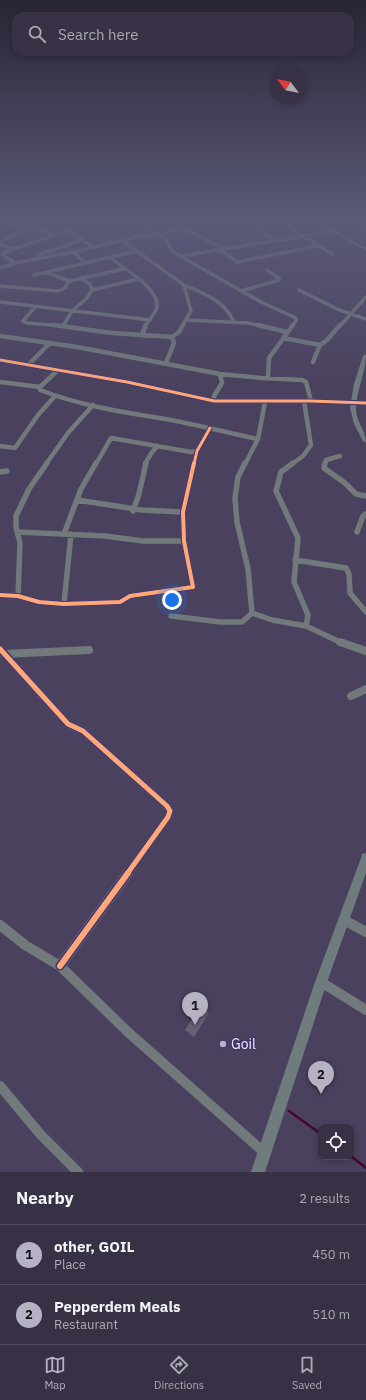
<!DOCTYPE html>
<style>
body{margin:0;font-family:"IBM Plex Sans",sans-serif;background:#433d51;color:#f1f3f6}
.controls{position:absolute;right:12px;bottom:12px;display:grid;overflow:hidden;border-radius:8px;box-shadow:0 2px 6px #0003}
.controls button{width:36px;height:36px;display:grid;place-items:center;padding:0;border:0;border-bottom:1px solid #524c5f;background:#383146;color:#f1f3f6;font:20px sans-serif}
.compass{position:absolute;left:270px;top:68px;width:36px;height:36px;border-radius:50%;background:#383146;box-shadow:0 2px 6px #0003;rotate:302deg}
.you{position:absolute;left:172px;top:600px;width:14px;height:14px;margin:-10px;border:3px solid #fff;border-radius:50%;background:#1a73e8;box-shadow:0 0 0 6px #1a73e833}
.badge{display:grid;place-items:center;width:26px;height:26px;border-radius:50%;background:#b7b1c5;color:#111;font-size:13px;font-weight:700}
.pin{position:absolute;translate:-50% -33px;filter:drop-shadow(0 1px 2px #0008)}
.pin::after{content:'';position:absolute;top:21px;width:14px;height:12px;background:inherit;clip-path:polygon(0 0,100% 0,50% 100%)}
.list{margin:0;padding:0;list-style:none}
h2{display:flex;justify-content:space-between;align-items:center;height:52px;margin:0;padding:0 16px;font-size:17px}
h2 small{font-size:13px;font-weight:400;color:#aba9b3}
.list li{display:grid;grid-template-columns:26px 1fr auto;gap:12px;align-items:center;box-sizing:border-box;height:60px;padding:0 16px;border-top:1px solid #524c5f}
.list b{display:block;font-size:15px;white-space:nowrap}
.list p{margin:0;font-size:13px;white-space:nowrap;color:#aba9b3}
.list em{font-size:13px;font-style:normal;color:#aba9b3}
.icon{flex:none;width:22px;height:22px;fill:none;stroke:currentColor;stroke-width:2;stroke-linecap:round;stroke-linejoin:round}
.map{position:relative;flex:none;width:366px;height:1172px;overflow:hidden}
.search{position:absolute;background:#383146;box-shadow:0 2px 6px #0003;left:12px;right:12px;top:12px;height:44px;display:flex;align-items:center;gap:10px;box-sizing:border-box;padding:0 14px;border-radius:12px;color:#aba9b3;font-size:15px}
.sheet{height:172px;background:#383146}
nav{display:flex;justify-content:space-around;align-items:center;box-sizing:border-box;height:56px;border-top:1px solid #524c5f;background:#383146;font-size:11px;color:#aba9b3}
nav a{display:grid;justify-items:center;gap:2px}
nav .on{color:#b7b1c5}
.map>svg:first-child{display:block}
.lines{fill:none;stroke-linecap:round;stroke-linejoin:round}
.stream{stroke:#45062a;stroke-width:2.5}
.building{fill:#6b5e77}
.minor-far4{stroke:#71797b;stroke-width:3.5}
.minor-far3{stroke:#71797b;stroke-width:4.5}
.minor-far2{stroke:#71797b;stroke-width:5.5}
.minor-far1{stroke:#71797b;stroke-width:8}
.minor{stroke:#71797b;stroke-width:10}
.major{fill:#6f7c7d;fill-rule:evenodd}
.cycleway-far3-casing{stroke:#45346b;stroke-width:5}
.cycleway-far2-casing{stroke:#45346b;stroke-width:6}
.cycleway-far1-casing{stroke:#45346b;stroke-width:8}
.cycleway-casing{stroke:#45346b;stroke-width:9}
.cycleway-far3{stroke:#fea87a;stroke-width:3}
.cycleway-far2{stroke:#fea87a;stroke-width:4}
.cycleway-far1{stroke:#fea87a;stroke-width:5}
.cycleway{stroke:#fea87a;stroke-width:6}
.poi-dot{fill:#b7b1c5;stroke:#45346b;stroke-width:1.5}
.labels{text-anchor:middle;dominant-baseline:central;stroke-width:3;stroke-linejoin:round;paint-order:stroke}
.near-poi-label{font-size:14px;fill:#f1eefc;stroke:#45346b;text-anchor:start}
</style>
<div class="map">
<svg width="366" height="1172" viewBox="0 0 366 1172">
<rect width="100%" height="100%" fill="#4a415e"/>
<g class="lines">
<path class="stream" d="M289 1111 321 1134
M351 1156 366 1168"/>
</g>
<path class="building" d="M201 1006 209 1013 194 1037 185 1030Z"/>
<g class="lines">
<path class="minor-far4" d="M56 219 82 240 94 247
M136 219 167 241 173 252 261 302 296 318V321L292 326
M169 219 181 228 226 249
M245 219 275 240
M277 219 332 254
M351 220 366 228
M4 223 25 230
M320 224 355 219
M0 226 13 219
M31 227 54 235
M123 241 184 285 191 311 182 326
M0 242 46 219
M0 245 11 248V250L2 254 15 263
M11 250 69 230
M221 250 237 262 317 246
M74 252 85 263
M38 255 82 240
M182 256 334 231
M111 258C123 268 160 289 157 307 155 314 149 320 145 326
M0 268 15 263 74 252 139 236 158 235 181 228
M46 272 69 281 124 269
M34 275 137 251
M184 285C204 293 225 301 234 322
M0 286 58 291 65 288 69 281
M92 290 138 279
M299 290 337 309 366 319
M241 291 279 280V278L267 270
M0 302 150 320
M35 307 23 321 27 323 64 326
M187 320 248 323 262 326
M63 326 72 311 87 298 92 290 90 284 81 279
M340 326 366 297"/>
<path class="minor-far3" d="M54 325 112 333 172 337
M258 325 287 332
M0 336 77 347 220 374 222 383 214 396V401
M144 336 143 332 146 325
M283 338 320 345
M0 360 127 382 214 401H311L366 403
M313 362 320 345 327 340 340 325
M166 363 174 343 172 337 179 332 183 325
M29 364 50 343
M220 374 261 378 302 380 306 382 311 401
M268 378 269 358 293 325
M0 382 40 387 58 370
M40 387V390C76 404 115 411 153 417 188 422 223 432 258 439
M0 446 15 448 38 415 55 396
M46 464 68 433 93 405
M96 464 111 438 191 452 197 451
M145 464 152 452 158 446
M194 464 197 451 210 428
M245 464 258 439 265 402
M292 464 303 456 311 445 304 401
M325 464 326 460 340 456"/>
<path class="minor-far2" d="M245 463 238 477 235 498 237 522 248 569 252 613
M293 463 281 472 276 491 298 538 294 582 308 615 306 626
M325 463 324 468 345 483 356 494 366 496
M0 472 7 471
M77 500 142 510 183 512
M133 511 139 494 146 463
M18 532 105 536 143 541H184
M357 532 363 516 366 514
M64 534 81 489 96 463
M295 560 346 568 349 574 350 593 366 612
M0 595 18 596 39 602 64 604 120 602 130 596 193 587 184 541 183 512 194 463
M18 596 20 543 16 527V516L29 489 47 463
M64 604 71 534
M171 616 220 622H242L252 613 272 620 306 626 342 643"/>
<path class="minor-far1" d="M340 642 366 651
M0 649 68 724 83 731 167 806 170 811 168 817 127 874
M4 654 89 650
M351 696 366 689"/>
<path class="minor" d="M344 920 366 932
M0 925 25 945 60 966 129 1033 265 1153
M60 966 128 873
M321 982 366 1010
M0 1086 41 1135 78 1172"/>
<path class="major" d="M310 219H315L366 248V251Z
M366 354C366 372 357 389 356 407 355 421 366 430 366 443L363 441 354 424 350 408 354 384 363 356Z
M366 853V873L327 982 265 1172H251L315 982 361 858 362 854Z"/>
<g class="cycleway-far3-casing">
<path id="cycleway-far3" d="M0 360 127 382 214 401H311L366 403
M194 464 197 451 210 428"/>
</g>
<g class="cycleway-far2-casing">
<path id="cycleway-far2" d="M0 595 18 596 39 602 64 604 120 602 130 596 193 587 184 541 183 512 194 463"/>
</g>
<g class="cycleway-far1-casing">
<path id="cycleway-far1" d="M0 649 68 724 83 731 167 806 170 811 168 817 127 874"/>
</g>
<g class="cycleway-casing">
<path id="cycleway" d="M60 966 128 873"/>
</g>
<use href="#cycleway-far3" class="cycleway-far3"/>
<use href="#cycleway-far2" class="cycleway-far2"/>
<use href="#cycleway-far1" class="cycleway-far1"/>
<use href="#cycleway" class="cycleway"/>
</g>
<linearGradient id="sky" x2="0" y2="1"><stop stop-color="#292434"/><stop offset="0.57" stop-color="#5a5a79"/><stop offset="1" stop-color="#5a5a79" stop-opacity="0"/></linearGradient>
<rect width="366" height="383" fill="url(#sky)"/>
<circle class="poi-dot" cx="223" cy="1044" r="4"/>
<g class="labels">
<g class="near-poi-label">
<text x="231" y="1044">Goil</text>
</g>
</g>
</svg>
<div class="controls">
<button><svg class="icon" aria-label="locate" viewBox="0 0 24 24"><circle cx="12" cy="12" r="6"/><path d="M12 2v4M12 18v4M2 12h4M18 12h4"/></svg></button>
</div>
<svg class="compass" viewBox="-18 -18 36 36"><path d="M0-13l5 13h-10z" fill="#e53935"/><path d="M0 13l5-13h-10z" fill="#aba9b3"/></svg>
<div class="you"></div>
<div class="pin badge" style="left:195px;top:1025px">1</div>
<div class="pin badge" style="left:321px;top:1094px">2</div>
<div class="search"><svg class="icon" aria-label="search" viewBox="0 0 24 24"><circle cx="10" cy="10" r="6"/><path d="M15 15l6 6"/></svg>Search here</div>
</div>
<section class="sheet">
<h2>Nearby<small>2 results</small></h2>
<ul class="list">
<li><span class="badge">1</span><div><b>other, GOIL</b><p>Place</p></div><em>450 m</em></li>
<li><span class="badge">2</span><div><b>Pepperdem Meals</b><p>Restaurant</p></div><em>510 m</em></li>
</ul>
</section>
<nav>
<a class="on"><svg class="icon" aria-label="map" viewBox="0 0 24 24"><path d="M3 6l6-2 6 2 6-2v14l-6 2-6-2-6 2zM9 4v14M15 6v14"/></svg>Map</a>
<a><svg class="icon" aria-label="directions" viewBox="0 0 24 24"><path d="M12 3l9 9-9 9-9-9zM9 14v-3h6M13 9l2 2-2 2"/></svg>Directions</a>
<a><svg class="icon" aria-label="saved" viewBox="0 0 24 24"><path d="M7 4h10v16l-5-4-5 4z"/></svg>Saved</a>
</nav>
